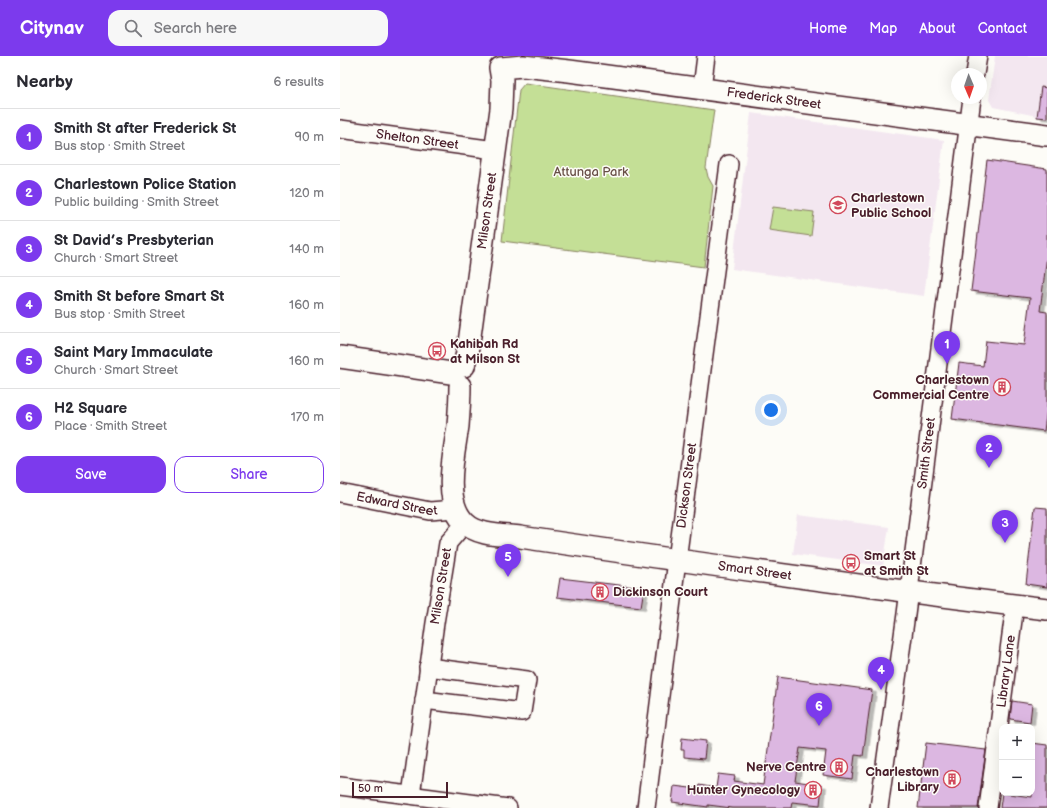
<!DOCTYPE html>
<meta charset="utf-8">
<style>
body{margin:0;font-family:"Balsamiq Sans",sans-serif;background:#f7f7f7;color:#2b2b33}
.controls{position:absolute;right:12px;bottom:12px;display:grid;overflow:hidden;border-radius:8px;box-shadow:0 4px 16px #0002}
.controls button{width:36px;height:36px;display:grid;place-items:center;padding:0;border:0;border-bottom:1px solid #e1e1e2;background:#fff;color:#2b2b33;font:20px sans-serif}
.compass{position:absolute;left:611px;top:12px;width:36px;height:36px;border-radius:50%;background:#fff;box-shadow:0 4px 16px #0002;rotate:178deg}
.scale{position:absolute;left:12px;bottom:10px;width:96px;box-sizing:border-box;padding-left:4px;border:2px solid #4a1f2b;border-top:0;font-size:11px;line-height:14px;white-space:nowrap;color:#4a1f2b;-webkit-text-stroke:3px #fdfcf7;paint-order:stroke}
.you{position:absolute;left:431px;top:354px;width:14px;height:14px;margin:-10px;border:3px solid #fff;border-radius:50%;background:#1a73e8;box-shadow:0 0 0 6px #1a73e833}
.badge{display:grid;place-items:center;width:26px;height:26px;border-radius:50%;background:#7c3aed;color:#fff;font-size:13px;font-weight:700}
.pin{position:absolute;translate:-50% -33px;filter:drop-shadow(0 1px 2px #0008)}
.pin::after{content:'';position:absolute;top:21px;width:14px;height:12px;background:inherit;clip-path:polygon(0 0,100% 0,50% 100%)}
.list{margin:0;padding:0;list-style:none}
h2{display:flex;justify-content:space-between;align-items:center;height:52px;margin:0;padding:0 16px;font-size:17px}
h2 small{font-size:13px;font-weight:400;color:#7c7c81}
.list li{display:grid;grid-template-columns:26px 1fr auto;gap:12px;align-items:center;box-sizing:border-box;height:56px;padding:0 16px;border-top:1px solid #e1e1e2}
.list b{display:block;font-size:15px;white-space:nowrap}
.list p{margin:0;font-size:13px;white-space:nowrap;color:#7c7c81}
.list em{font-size:13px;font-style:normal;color:#7c7c81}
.actions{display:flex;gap:8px;padding:12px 16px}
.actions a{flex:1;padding:9px 0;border:1px solid #7c3aed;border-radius:12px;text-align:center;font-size:14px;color:#7c3aed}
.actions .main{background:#7c3aed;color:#fff}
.icon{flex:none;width:22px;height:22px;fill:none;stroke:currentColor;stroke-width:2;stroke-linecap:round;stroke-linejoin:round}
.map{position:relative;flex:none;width:707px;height:752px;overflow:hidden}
header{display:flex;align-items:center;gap:24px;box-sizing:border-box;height:56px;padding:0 20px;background:#7c3aed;color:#fff}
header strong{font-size:19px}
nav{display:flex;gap:22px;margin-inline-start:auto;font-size:14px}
.search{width:280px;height:36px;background:#f7f7f7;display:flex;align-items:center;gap:10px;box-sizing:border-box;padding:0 14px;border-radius:12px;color:#7c7c81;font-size:15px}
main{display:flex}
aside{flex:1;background:#fff}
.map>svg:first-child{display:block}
.built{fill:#f3e7f0}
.green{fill:#c4df96;stroke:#877f60}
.building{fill:#dcb7e1;stroke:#4a1f2b;filter:url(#shadow)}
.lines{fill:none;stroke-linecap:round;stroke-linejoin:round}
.minor-casing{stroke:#4a1f2b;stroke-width:20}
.major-casing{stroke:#4a1f2b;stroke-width:24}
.minor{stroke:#fdfcf7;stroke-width:17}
.major{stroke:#fdfcf7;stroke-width:21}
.labels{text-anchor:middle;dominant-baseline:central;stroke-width:3;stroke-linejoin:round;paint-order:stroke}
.street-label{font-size:13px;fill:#4a1f2b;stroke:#fdfcf7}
.park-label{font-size:13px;fill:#684f46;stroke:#fdfcf7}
.poi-label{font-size:13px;font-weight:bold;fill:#4a1f2b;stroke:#fdfcf7;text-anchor:start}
</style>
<header>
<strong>Citynav</strong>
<div class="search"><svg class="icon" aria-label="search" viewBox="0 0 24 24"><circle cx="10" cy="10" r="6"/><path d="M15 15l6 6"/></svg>Search here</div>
<nav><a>Home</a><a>Map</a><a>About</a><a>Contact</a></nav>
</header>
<main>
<aside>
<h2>Nearby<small>6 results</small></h2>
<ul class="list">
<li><span class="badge">1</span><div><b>Smith St after Frederick St</b><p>Bus stop · Smith Street</p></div><em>90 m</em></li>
<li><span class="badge">2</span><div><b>Charlestown Police Station</b><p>Public building · Smith Street</p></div><em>120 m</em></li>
<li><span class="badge">3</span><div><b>St David’s Presbyterian</b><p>Church · Smart Street</p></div><em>140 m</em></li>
<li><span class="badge">4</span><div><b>Smith St before Smart St</b><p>Bus stop · Smith Street</p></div><em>160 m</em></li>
<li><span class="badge">5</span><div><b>Saint Mary Immaculate</b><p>Church · Smart Street</p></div><em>160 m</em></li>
<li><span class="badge">6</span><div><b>H2 Square</b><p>Place · Smith Street</p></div><em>170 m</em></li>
</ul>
<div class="actions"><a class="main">Save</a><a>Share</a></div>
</aside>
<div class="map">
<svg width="707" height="752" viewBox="0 0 707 752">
<defs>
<filter id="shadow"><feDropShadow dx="4.5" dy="2.5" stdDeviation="0" flood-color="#0004"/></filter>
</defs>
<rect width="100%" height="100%" fill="#fdfcf7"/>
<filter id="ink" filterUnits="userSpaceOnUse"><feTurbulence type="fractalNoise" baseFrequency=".025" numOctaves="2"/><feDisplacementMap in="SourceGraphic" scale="8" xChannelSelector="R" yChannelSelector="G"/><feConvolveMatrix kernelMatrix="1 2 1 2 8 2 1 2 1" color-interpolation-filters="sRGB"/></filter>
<g filter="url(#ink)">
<path class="built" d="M655 0H707V62L653 51 649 44Z
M411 57 604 84 584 240 392 213Z
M458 459 549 471 543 510 453 498Z"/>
<path class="green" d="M185 27 374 54 366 112 368 121 373 130 364 211 162 185 179 34Z
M433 151 474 156 471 180 429 174Z"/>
<path class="building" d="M701 31 707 32V62L697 61Z
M647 104 707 113V199L700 255 707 256V352L704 375 612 363 619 307 643 310 646 285 684 289 690 242 631 235Z
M695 451 707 452V531L686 528Z
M220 522 304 532 301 551 217 541Z
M438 621 532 634 523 700 515 699 512 723 483 719 486 695 460 692 455 725 482 729 480 749 452 746 451 752H392L368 749V751L332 746 334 730 358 733 359 729 376 732 378 718 395 720 394 725 423 729Z
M672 645 692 648 690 666 670 663Z
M342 682 366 685 364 703 344 701V694H341Z
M586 687 646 694 638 752H578Z
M692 687 707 689V752H660L662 737 692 741Z"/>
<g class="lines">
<g class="minor-casing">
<g id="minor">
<path d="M635 18 638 0"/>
<path d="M362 32 366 0"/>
<path id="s1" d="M0 73 155 94"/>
<path id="s2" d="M0 437 90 455 115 453"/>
<path d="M84 644 182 656 187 624 88 611"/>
<path d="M0 730 168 752"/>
<path id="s3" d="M71 739 95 567 108 487 125 467"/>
<path id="s4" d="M306 752 337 504 389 108"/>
<path id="s5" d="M539 752 566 558 632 42"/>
<path id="s6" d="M648 752 675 549"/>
</g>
</g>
<g class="major-casing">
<g id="major">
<path d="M0 301 111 317"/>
<path id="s7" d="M124 310 129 287 161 53 162 24 160 12 183 10 229 15 707 79"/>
<path id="s8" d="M120 330C120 343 119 357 118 370 114 398 102 445 125 467 138 480 163 479 180 481 355 507 531 532 707 553"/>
</g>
</g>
<use href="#minor" class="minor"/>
<use href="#major" class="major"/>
</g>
</g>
<defs>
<g id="school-ring" transform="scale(0.9)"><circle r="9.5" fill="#fdfcf7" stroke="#d1495b" stroke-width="1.5"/><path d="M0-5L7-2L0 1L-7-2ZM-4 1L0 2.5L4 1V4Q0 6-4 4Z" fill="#d1495b"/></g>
<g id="bus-ring" transform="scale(0.9)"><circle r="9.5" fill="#fdfcf7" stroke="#d1495b" stroke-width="1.5"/><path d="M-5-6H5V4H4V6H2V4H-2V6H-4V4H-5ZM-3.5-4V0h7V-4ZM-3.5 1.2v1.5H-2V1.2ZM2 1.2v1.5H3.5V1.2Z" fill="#d1495b"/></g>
<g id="building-ring" transform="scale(0.9)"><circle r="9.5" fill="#fdfcf7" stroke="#d1495b" stroke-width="1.5"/><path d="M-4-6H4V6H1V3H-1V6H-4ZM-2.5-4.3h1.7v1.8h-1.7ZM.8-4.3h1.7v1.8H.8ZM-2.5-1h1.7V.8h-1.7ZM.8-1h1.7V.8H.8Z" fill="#d1495b"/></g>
</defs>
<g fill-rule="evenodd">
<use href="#school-ring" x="498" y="149"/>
<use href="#bus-ring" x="97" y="295"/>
<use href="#building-ring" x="662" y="331"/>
<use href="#bus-ring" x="511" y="507"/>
<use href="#building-ring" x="260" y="536"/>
<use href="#building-ring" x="499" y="711"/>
<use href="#building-ring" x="612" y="723"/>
<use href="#building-ring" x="473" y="734"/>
</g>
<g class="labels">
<g class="street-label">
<text stroke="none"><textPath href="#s7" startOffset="577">Frederick Street</textPath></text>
<text stroke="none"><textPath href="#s1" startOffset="78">Shelton Street</textPath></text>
<text stroke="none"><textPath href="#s7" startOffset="157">Milson Street</textPath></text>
<text stroke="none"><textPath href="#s5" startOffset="358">Smith Street</textPath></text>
<text stroke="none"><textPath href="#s4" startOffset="325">Dickson Street</textPath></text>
<text stroke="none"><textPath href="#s2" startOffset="58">Edward Street</textPath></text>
<text stroke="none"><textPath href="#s8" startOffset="436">Smart Street</textPath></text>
<text stroke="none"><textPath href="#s3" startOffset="211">Milson Street</textPath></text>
<text stroke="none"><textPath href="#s6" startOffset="138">Library Lane</textPath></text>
</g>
<g class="park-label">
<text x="251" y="116">Attunga Park</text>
</g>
<g class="poi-label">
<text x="511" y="142">Charlestown<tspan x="511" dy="15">Public School</tspan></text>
<text x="110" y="288">Kahibah Rd<tspan x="110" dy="15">at Milson St</tspan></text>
<text x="649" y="324" text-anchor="end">Charlestown<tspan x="649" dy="15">Commercial Centre</tspan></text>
<text x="524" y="500">Smart St<tspan x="524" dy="15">at Smith St</tspan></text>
<text x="273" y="536">Dickinson Court</text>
<text x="486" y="711" text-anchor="end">Nerve Centre</text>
<text x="599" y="716" text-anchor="end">Charlestown<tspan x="599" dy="15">Library</tspan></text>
<text x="460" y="734" text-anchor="end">Hunter Gynecology</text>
</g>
</g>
</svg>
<div class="controls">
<button>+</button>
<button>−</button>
</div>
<svg class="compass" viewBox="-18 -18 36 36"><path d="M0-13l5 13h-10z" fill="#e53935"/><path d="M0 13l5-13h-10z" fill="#7c7c81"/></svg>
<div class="scale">50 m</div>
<div class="you"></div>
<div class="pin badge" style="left:607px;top:308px">1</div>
<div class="pin badge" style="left:649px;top:412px">2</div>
<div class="pin badge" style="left:665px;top:487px">3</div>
<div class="pin badge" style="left:541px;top:634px">4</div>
<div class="pin badge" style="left:168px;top:521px">5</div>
<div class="pin badge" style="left:479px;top:670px">6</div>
</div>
</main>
